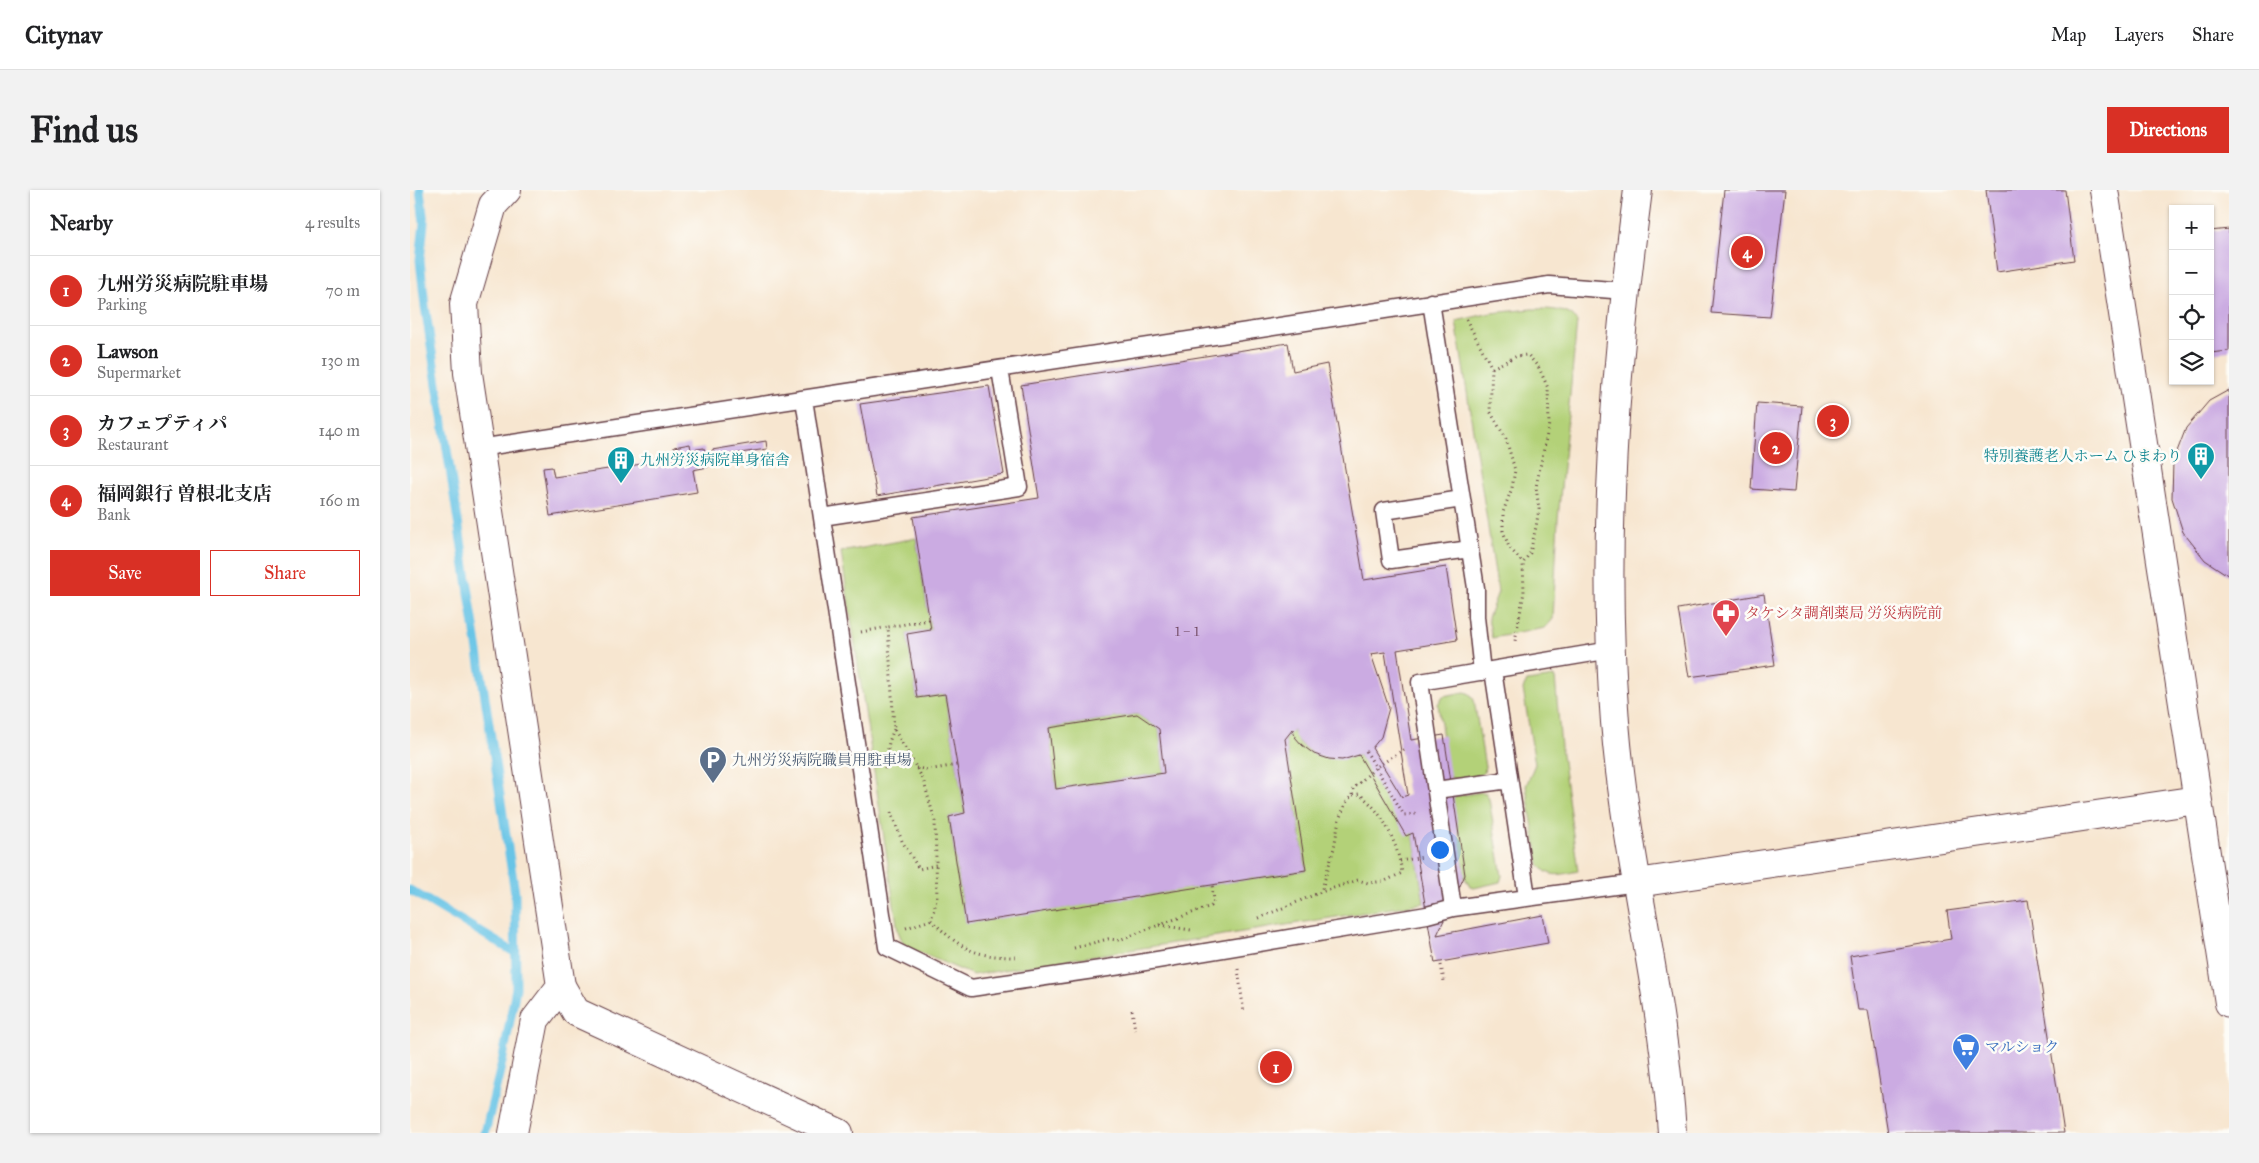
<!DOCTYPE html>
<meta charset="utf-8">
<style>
body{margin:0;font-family:"IM FELL Great Primer","Noto Serif JP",serif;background:#f2f2f2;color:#202124}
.controls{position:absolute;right:15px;top:15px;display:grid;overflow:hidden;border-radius:0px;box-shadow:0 1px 4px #0004}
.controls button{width:45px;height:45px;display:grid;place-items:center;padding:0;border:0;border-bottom:1px solid #e0e0e0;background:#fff;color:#202124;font:25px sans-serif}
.you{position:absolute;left:1029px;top:659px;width:18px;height:18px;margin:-12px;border:4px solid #fff;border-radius:50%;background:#1a73e8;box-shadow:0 0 0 8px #1a73e833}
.badge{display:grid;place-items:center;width:32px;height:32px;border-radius:50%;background:#d93025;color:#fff;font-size:16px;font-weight:700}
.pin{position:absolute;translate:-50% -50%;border:2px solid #fff;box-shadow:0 1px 5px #0006}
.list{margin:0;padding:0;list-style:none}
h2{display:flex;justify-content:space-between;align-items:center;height:65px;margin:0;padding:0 20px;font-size:21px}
h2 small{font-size:16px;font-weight:400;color:#757577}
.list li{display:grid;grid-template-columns:32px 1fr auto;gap:15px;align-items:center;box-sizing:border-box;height:70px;padding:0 20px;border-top:1px solid #e0e0e0}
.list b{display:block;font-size:19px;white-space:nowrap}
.list p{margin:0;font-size:16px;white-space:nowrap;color:#757577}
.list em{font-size:16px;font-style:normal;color:#757577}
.actions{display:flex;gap:10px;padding:15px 20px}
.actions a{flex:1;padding:11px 0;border:1px solid #d93025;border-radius:0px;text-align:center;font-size:18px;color:#d93025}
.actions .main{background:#d93025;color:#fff}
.icon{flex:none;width:28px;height:28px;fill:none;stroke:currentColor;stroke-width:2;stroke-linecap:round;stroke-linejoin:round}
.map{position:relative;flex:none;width:1819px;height:943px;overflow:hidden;border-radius:0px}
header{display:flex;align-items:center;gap:30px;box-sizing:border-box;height:70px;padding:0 25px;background:#fff;border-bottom:1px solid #e0e0e0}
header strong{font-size:24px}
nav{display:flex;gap:28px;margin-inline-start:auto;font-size:18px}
.intro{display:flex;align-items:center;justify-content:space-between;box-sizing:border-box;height:120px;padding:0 30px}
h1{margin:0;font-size:35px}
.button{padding:12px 22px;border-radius:0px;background:#d93025;color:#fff;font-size:18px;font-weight:700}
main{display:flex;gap:30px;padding:0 30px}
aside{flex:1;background:#fff;border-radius:0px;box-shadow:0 1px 4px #0004}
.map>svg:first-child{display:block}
.green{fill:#b3d178;stroke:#7e7852}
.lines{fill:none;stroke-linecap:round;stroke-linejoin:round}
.stream{stroke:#68c4e6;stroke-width:9}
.building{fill:#cbabe2;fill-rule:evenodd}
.lane-casing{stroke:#643d44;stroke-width:19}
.street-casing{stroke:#643d44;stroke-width:30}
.secondary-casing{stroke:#643d44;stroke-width:30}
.path{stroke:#643d44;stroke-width:3;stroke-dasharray:1 4;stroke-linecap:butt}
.lane{stroke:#fff;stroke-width:16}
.street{stroke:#fff;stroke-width:28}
.secondary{stroke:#fff;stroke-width:28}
.labels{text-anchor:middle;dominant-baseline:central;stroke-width:5;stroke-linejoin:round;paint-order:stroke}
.number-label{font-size:12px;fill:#6a4259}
.culture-label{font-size:15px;fill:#0d838f;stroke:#fdfcf7;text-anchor:end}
.health-label{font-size:15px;fill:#be3a42;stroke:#fdfcf7;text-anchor:start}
.service-label{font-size:15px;fill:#4e5e75;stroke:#fdfcf7;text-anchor:start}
.shop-label{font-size:15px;fill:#366cbe;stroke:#fdfcf7;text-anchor:start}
</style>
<header>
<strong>Citynav</strong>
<nav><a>Map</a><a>Layers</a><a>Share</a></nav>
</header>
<div class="intro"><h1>Find us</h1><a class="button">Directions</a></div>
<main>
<aside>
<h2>Nearby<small>4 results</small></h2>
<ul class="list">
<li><span class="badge">1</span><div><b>九州労災病院駐車場</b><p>Parking</p></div><em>70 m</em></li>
<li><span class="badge">2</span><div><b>Lawson</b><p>Supermarket</p></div><em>130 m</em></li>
<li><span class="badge">3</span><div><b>カフェプティパ</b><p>Restaurant</p></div><em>140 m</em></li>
<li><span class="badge">4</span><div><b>福岡銀行 曽根北支店</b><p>Bank</p></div><em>160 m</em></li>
</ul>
<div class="actions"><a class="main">Save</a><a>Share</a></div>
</aside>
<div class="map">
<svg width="1819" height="943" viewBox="0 0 1819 943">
<rect width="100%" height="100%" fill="#fdfcf7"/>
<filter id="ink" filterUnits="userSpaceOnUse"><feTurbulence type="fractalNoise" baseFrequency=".02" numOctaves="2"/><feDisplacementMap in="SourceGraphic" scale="10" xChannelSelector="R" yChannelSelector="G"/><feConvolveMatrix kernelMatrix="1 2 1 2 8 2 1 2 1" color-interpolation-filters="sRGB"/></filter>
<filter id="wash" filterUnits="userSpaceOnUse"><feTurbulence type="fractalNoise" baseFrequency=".0096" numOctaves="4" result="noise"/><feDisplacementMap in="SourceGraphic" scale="20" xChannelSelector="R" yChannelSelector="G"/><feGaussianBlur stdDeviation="1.12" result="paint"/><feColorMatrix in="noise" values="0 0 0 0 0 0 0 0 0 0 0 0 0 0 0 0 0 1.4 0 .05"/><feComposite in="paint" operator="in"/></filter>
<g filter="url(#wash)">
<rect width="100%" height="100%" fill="#f7e6d0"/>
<path class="green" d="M1122 119C1136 119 1161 118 1167 132L1148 329 1143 429 1135 438 1082 448 1078 428 1088 402 1046 131 1081 123Z
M506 348 521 440 497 444 507 508 535 504 555 623 539 627 556 733 896 680 875 549 883 539C891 569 925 572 949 565L1003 643 1014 713 563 785 497 757 493 753 488 741 431 362Z
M1145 487 1151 557 1168 681C1152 684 1139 690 1129 674L1116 596 1125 574 1113 499 1117 491Z
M1055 502 1060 504 1064 510 1075 577 1074 583C1064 587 1051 590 1041 588L1038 583 1028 514 1033 506Z
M727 524 749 539 754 583 646 599 639 538Z
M1072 602 1076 603 1079 609 1092 686 1090 692 1064 698 1060 697 1055 688 1043 609 1047 606Z"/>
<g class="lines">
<path class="stream" d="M10 0 14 33 10 70 15 116 105 703 106 798 93 868 75 943
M0 700 104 762"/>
</g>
<g id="blocks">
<path class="building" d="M1314 0H1375L1360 127 1301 123Z
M1576 0H1655L1664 70 1587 82Z
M1819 39V161L1800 163V41Z
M878 153 883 181 917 174 954 390 1036 377 1047 450 987 460 1001 550 1034 545 1055 685 1027 745 1133 725 1138 753 1025 773 1003 643 996 646 949 565 932 570 919 569 904 564 892 555 885 547 883 539 875 549 896 680 556 734 539 627 555 623 535 504 507 508 497 444 521 440 503 327 629 308 611 195ZM975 462 998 605 992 607 962 558 971 547 979 518 961 464ZM727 524 749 539 754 583 646 599 639 538Z
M579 196 594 284 467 306 450 214Z
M1819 200V386L1795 370 1773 342 1762 308 1763 272 1776 238 1799 211Z
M1347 213 1392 216 1384 302 1341 299Z
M356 251 357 259 303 267 302 260Z
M280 254 281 260 294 258 298 277 283 280 287 302 140 326 133 278 142 277 144 287 266 269 264 257Z
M1354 404 1365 475 1279 487 1268 419Z
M1618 710 1654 943H1478L1458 820H1448L1440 766 1541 749 1537 721Z"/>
</g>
</g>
<g filter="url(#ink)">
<use href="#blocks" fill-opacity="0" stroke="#643d44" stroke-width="1"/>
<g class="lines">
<g class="lane-casing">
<path id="lane" d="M1021 112 1066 398V427L1072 482
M394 209 477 757 561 798 711 776 1017 725 1043 718 1227 693
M69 258 1139 95 1215 101
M1052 309 974 321 981 370 1060 359
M412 327 609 297 590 179
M1083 480 1117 707
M1026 600 1099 590
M1043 718 1010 492 1201 460"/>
</g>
<g class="street-casing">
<path id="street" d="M1694 0 1819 813
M1227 693 1787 610
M151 796 166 822 429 943"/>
</g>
<g class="secondary-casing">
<path id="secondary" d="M97 0 83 15 54 114 58 183 151 796 125 830 103 943
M1228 0C1205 176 1191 355 1205 532 1216 670 1254 805 1262 943"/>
</g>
<path class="path" d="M1056 129 1082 178 1080 221 1096 249 1105 280 1102 298 1093 322V341L1099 357 1113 373
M1082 178 1107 166 1118 165 1129 178 1138 198 1139 234 1126 297 1129 319 1126 337 1120 363 1113 373 1114 402 1105 451
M519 430 478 437 484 539 513 589 525 631 527 709 521 730C551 759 564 767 606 767
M451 442 478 437
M956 561 994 625 1006 624
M506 578 518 580 547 575
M475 579 479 552 484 539
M942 605 943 599 965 578 996 558
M481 622 492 651 509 679 526 675
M990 671 1013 667
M849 728 911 702 948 690 958 693 975 691 992 683C988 654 973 621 949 604L942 605 936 613 929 629 924 658 911 702
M749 735 801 716 804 710 802 695
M496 738 521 730
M664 758 698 749 709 750 749 735 781 740
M1031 775 1034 791
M828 779 834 823
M722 820 725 840"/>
<use href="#lane" class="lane"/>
<use href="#street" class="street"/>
<use href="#secondary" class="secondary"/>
</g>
</g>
<defs>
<g id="building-pin" transform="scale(1.4375)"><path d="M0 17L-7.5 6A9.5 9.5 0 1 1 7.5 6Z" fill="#0f9aa8" stroke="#fdfcf7"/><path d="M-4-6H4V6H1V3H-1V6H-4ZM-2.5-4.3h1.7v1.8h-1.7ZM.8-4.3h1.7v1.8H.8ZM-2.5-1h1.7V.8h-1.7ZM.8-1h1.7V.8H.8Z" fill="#fff"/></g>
<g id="pharmacy-pin" transform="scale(1.4375)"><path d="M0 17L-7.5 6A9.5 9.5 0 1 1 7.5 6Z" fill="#e0444e" stroke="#fdfcf7"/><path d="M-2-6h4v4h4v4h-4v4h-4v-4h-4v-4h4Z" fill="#fff"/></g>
<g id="parking-pin" transform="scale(1.4375)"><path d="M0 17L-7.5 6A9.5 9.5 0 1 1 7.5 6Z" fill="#5c6f8a" stroke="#fdfcf7"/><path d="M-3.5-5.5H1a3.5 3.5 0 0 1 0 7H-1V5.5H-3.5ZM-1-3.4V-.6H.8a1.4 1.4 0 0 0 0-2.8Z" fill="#fff"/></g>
<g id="supermarket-pin" transform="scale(1.4375)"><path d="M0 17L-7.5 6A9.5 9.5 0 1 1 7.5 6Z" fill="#3f7fe0" stroke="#fdfcf7"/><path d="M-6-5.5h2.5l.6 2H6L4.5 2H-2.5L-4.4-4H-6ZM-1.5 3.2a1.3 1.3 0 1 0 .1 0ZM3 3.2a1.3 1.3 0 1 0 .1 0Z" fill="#fff"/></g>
</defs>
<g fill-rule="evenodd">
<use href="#building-pin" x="1791" y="266"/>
<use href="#building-pin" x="211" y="270"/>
<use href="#pharmacy-pin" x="1316" y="423"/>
<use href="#parking-pin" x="303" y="570"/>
<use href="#supermarket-pin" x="1556" y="857"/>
</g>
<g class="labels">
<g class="number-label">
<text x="777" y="442">１−１</text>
</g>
<g class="culture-label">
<text x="1772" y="266">特別養護老人ホーム ひまわり</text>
<text x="230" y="270" text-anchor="start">九州労災病院単身宿舎</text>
</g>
<g class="health-label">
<text x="1335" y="423">タケシタ調剤薬局 労災病院前</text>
</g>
<g class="service-label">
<text x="322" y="570">九州労災病院職員用駐車場</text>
</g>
<g class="shop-label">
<text x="1575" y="857">マルショク</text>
</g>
</g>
</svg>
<div class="controls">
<button>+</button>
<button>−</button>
<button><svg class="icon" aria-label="locate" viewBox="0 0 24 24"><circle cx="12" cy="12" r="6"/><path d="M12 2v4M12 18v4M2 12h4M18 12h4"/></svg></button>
<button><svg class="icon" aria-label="layers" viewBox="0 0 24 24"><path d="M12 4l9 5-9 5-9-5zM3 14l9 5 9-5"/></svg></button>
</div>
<div class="you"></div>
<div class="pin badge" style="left:866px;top:877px">1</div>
<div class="pin badge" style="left:1366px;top:258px">2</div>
<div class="pin badge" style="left:1423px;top:231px">3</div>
<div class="pin badge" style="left:1337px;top:62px">4</div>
</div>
</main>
